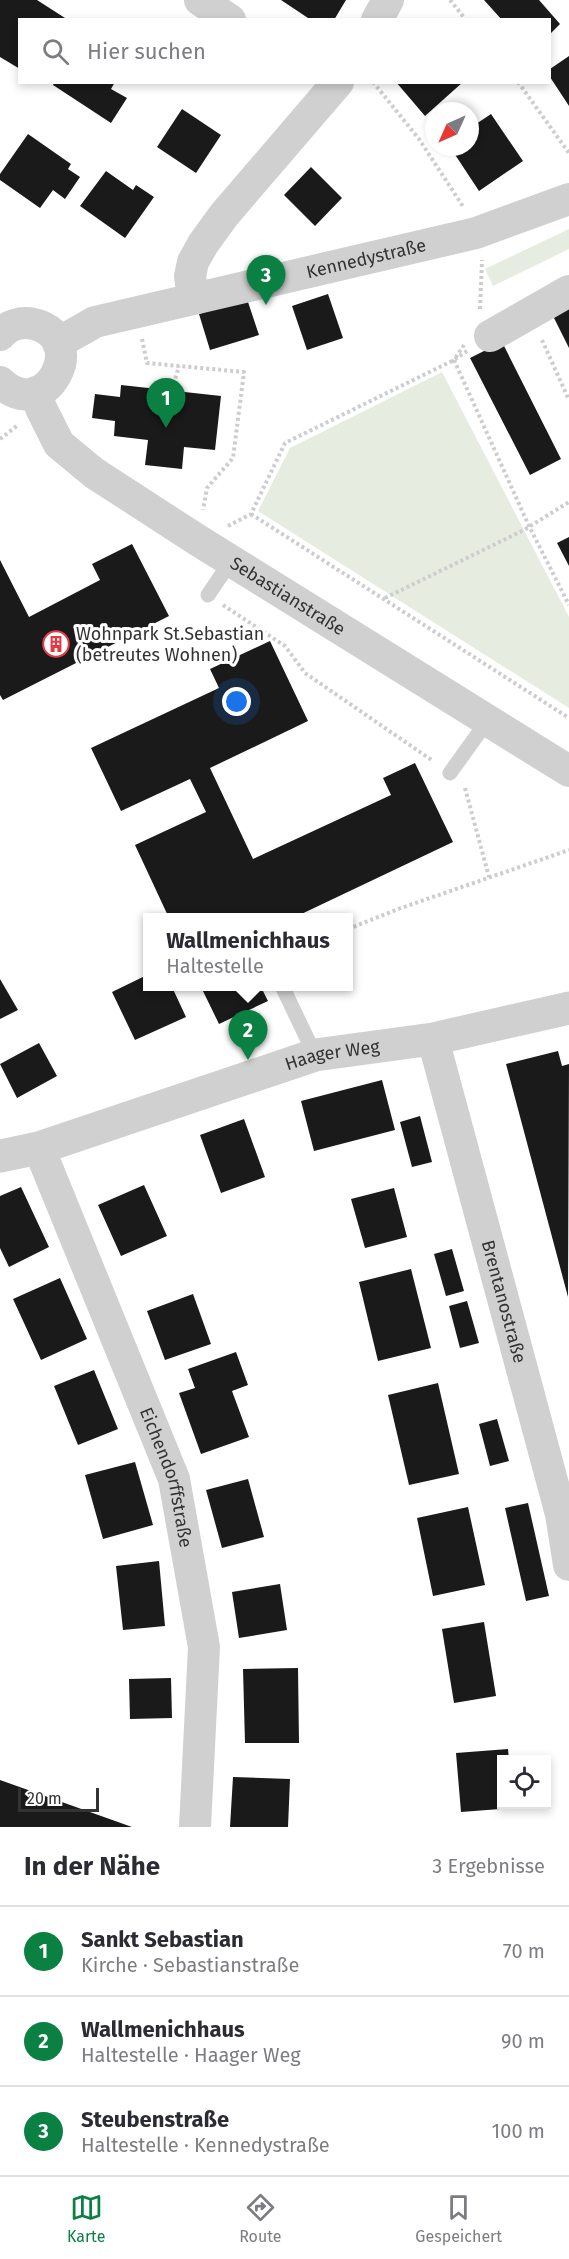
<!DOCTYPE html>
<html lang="de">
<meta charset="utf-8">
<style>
body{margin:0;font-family:"Fira Sans",sans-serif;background:#f2f2f3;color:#2b2b33}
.controls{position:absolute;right:18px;bottom:18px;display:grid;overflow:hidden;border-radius:0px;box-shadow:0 3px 9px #0003}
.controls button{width:54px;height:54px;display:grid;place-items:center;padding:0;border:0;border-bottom:2px solid #e1e1e2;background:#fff;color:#2b2b33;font:30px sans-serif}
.compass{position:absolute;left:425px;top:102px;width:54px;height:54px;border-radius:50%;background:#fff;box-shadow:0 3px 9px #0003;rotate:225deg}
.scale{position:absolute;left:18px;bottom:15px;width:81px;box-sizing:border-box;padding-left:6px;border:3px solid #333;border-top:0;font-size:16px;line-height:21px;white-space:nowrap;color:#333;-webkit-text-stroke:4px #fff;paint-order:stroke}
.you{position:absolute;left:237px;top:702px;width:21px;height:21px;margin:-15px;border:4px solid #fff;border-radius:50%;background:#1a73e8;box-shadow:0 0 0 9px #1a73e833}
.badge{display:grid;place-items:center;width:39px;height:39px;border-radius:50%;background:#0b8043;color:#fff;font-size:20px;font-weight:700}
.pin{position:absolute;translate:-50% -50px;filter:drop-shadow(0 2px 3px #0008)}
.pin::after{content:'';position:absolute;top:32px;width:21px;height:18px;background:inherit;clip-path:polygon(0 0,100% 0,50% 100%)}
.popup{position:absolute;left:143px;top:913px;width:210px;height:78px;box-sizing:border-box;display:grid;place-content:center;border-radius:0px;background:#fff;filter:drop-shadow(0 2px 4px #0005);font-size:20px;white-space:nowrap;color:#7c7c81}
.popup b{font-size:22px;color:#2b2b33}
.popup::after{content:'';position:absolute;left:50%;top:100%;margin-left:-12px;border:12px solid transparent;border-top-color:#fff}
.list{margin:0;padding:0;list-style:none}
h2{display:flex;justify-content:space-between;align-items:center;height:78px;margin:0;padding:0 24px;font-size:26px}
h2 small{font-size:20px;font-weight:400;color:#7c7c81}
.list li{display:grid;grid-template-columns:39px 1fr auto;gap:18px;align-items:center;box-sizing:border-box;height:90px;padding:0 24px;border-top:2px solid #e1e1e2}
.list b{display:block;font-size:22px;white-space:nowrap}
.list p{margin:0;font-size:20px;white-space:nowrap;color:#7c7c81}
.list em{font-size:20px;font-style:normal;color:#7c7c81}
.icon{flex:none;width:33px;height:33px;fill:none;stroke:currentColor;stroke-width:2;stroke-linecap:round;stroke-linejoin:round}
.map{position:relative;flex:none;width:569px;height:1827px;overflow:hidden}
.search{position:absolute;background:#fff;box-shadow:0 3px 9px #0003;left:18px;right:18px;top:18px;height:66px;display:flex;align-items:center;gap:15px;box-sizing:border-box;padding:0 21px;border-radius:0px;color:#7c7c81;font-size:22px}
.sheet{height:348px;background:#fff}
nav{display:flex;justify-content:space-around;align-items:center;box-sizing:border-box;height:84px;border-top:2px solid #e1e1e2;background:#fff;font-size:16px;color:#7c7c81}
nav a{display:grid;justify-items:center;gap:3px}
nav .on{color:#0b8043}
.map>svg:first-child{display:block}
.green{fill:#e6ecdf}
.building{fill:#1a1a1a}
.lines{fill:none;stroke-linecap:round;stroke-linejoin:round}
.path{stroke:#cdcdcd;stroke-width:4;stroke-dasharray:3 3;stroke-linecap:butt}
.service{stroke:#d0d0d0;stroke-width:15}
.minor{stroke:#d0d0d0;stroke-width:32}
.tertiary{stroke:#d0d0d0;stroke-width:33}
.labels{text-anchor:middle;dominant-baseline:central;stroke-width:6;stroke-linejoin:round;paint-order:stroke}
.street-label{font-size:18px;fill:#333;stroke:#fff}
.poi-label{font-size:18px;fill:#333;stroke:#fff;text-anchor:start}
</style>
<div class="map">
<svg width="569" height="1827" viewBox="0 0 569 1827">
<rect width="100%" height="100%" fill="#fff"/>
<path class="green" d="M569 229V249L493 286 485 269Z
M442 372 569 617V708L258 511 290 448Z"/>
<path class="building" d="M0 0H37L65 18 64 20H20V69L0 57Z
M281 0H346L334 20H311Z
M484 0H539L560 24 550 34V20H502Z
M569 56V106L550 77V69Z
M54 82H115L111 89 127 98 111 123 53 85Z
M396 82H463L425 116Z
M182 109 221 135 196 173 157 147Z
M491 114 523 161 479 191 450 147H470V128Z
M28 134 71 164 68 169 80 177 65 199 53 190 40 208 0 180V174Z
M311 167 342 198 315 226 284 195Z
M106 171 133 190 136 185 154 197 125 238 80 206Z
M328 294 343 338 307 350 292 306Z
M247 299 259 335 210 350 199 314Z
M569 304V348L551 312Z
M502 342 561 459 530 475 470 358Z
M121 385 221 396 215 450 184 447 182 469 145 465 148 440 114 436 115 421 92 418 95 394 120 397Z
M569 537V566L557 543Z
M132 544 169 616 3 700 0 695V560L29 617 100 580 92 564Z
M270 641 308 721 210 768 253 859 391 795 383 778 415 763 453 842 293 918H256L253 913 243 918H169L135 845 206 812 190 779 121 811 91 748 219 688 210 669Z
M147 975V987H172L186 1017 135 1040 112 992Z
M0 979 18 1010 0 1019Z
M201 987H261L268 1001 219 1024Z
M39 1043 57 1076 17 1098 0 1064Z
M558 1051 562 1066 569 1064 568 1297 506 1064Z
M382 1080 395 1130 314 1151 301 1101Z
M420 1116 432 1162 412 1167 400 1122Z
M244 1119 265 1177 221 1193 200 1135Z
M144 1185 167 1236 121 1256 98 1205Z
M21 1187 49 1247 9 1267 0 1248V1196Z
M394 1188 407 1237 365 1248 351 1199Z
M452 1249 464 1291 446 1296 434 1254Z
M411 1269 431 1348 378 1361 359 1282Z
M60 1278 87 1339 41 1360 13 1299Z
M193 1294 211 1344 165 1360 147 1311Z
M467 1301 479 1343 460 1348 449 1306Z
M236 1352 248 1385 232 1391 249 1437 201 1454 179 1393 195 1388 188 1369Z
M94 1370 118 1429 78 1445 54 1386Z
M438 1383 459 1474 409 1485 388 1395Z
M497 1419 509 1461 490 1466 479 1424Z
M135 1462 153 1525 103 1539 85 1475Z
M248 1479 264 1537 222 1548 206 1490Z
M528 1503 549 1596 526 1601 505 1508Z
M468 1507 485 1585 433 1596 417 1518Z
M159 1561 165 1626 123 1630 116 1566Z
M280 1584 287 1630 239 1638 232 1592Z
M484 1622 496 1696 454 1703 442 1629Z
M298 1668 299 1743H245L243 1669Z
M171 1678 172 1718 130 1719 129 1679Z
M508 1749 509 1760H501V1804H513V1808L461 1812 456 1753Z
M233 1777 290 1779 288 1827H230Z
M0 1780 132 1827H0Z"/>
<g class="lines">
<path class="path" d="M450 0 466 20
M373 82 419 139 464 208
M518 82 569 153
M480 309 482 260
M142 339 147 363 244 372 233 458 207 488 203 510
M542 340 569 400
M464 345 454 360 529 526 569 605
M172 390 179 366
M0 439 18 425
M251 514 569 718
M228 526 251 514 285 443 454 360 467 351
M385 598 524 530 569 502
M223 605 285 646 305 673 433 761
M465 788 489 877
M348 929 401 908 569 850"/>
<path class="service" d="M208 595 231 561
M450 773 488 720
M282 986 315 1055"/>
<g class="minor">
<path d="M200 0 230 20"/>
<path d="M377 20 388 0"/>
<path d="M193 299 190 276 193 262 203 244 224 215 338 82"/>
<path d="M0 335C8 325 21 321 34 324 92 339 45 426 0 382"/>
<path d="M490 336 569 291"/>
<path id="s1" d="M58 343 95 322 476 233 569 199"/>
<path id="s2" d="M36 392 41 408 59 444 94 473 199 541 569 771"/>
<path id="s3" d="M433 1039 561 1514 569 1565"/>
<path id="s4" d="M39 1148 174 1479 204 1647 195 1827"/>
</g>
<path class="tertiary" id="s5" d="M0 1156 39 1148 315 1055 433 1039 569 1008"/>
</g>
<defs>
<g id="building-ring" transform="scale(1.35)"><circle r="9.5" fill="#fff" stroke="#e63946" stroke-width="1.5"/><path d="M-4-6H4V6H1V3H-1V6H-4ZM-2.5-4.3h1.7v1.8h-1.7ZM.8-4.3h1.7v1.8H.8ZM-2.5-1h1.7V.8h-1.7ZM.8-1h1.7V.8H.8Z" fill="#e63946"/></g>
</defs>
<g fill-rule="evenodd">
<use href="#building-ring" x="56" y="644"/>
</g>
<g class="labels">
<g class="street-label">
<text stroke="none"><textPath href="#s1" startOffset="321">Kennedystraße</textPath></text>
<text stroke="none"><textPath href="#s2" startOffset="332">Sebastianstraße</textPath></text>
<text stroke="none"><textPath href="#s5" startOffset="348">Haager Weg</textPath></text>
<text stroke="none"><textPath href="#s3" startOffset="272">Brentanostraße</textPath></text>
<text stroke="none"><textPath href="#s4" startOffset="354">Eichendorffstraße</textPath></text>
</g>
<g class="poi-label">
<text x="76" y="634">Wohnpark St.Sebastian<tspan x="76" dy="21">(betreutes Wohnen)</tspan></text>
</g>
</g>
</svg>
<div class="controls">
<button><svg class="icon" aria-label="locate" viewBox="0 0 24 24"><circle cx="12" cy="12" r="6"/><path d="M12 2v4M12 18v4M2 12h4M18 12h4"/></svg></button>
</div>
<svg class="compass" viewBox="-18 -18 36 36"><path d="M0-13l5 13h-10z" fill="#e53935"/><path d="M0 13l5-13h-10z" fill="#7c7c81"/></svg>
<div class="scale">20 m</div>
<div class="you"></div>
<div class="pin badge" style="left:166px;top:428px">1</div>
<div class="pin badge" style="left:248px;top:1060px">2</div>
<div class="popup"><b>Wallmenichhaus</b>Haltestelle</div>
<div class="pin badge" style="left:266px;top:305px">3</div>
<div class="search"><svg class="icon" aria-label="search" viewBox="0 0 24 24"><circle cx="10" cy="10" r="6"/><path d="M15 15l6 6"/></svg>Hier suchen</div>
</div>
<section class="sheet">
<h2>In der Nähe<small>3 Ergebnisse</small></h2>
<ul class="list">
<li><span class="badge">1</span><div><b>Sankt Sebastian</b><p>Kirche · Sebastianstraße</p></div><em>70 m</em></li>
<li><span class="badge">2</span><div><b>Wallmenichhaus</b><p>Haltestelle · Haager Weg</p></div><em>90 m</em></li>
<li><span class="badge">3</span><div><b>Steubenstraße</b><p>Haltestelle · Kennedystraße</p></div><em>100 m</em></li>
</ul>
</section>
<nav>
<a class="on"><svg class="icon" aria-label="map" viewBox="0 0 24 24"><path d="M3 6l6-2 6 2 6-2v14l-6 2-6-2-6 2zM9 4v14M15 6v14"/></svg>Karte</a>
<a><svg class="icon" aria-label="directions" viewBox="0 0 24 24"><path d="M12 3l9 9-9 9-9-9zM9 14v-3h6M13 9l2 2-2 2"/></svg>Route</a>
<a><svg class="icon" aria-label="saved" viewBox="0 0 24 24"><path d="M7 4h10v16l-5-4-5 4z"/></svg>Gespeichert</a>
</nav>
